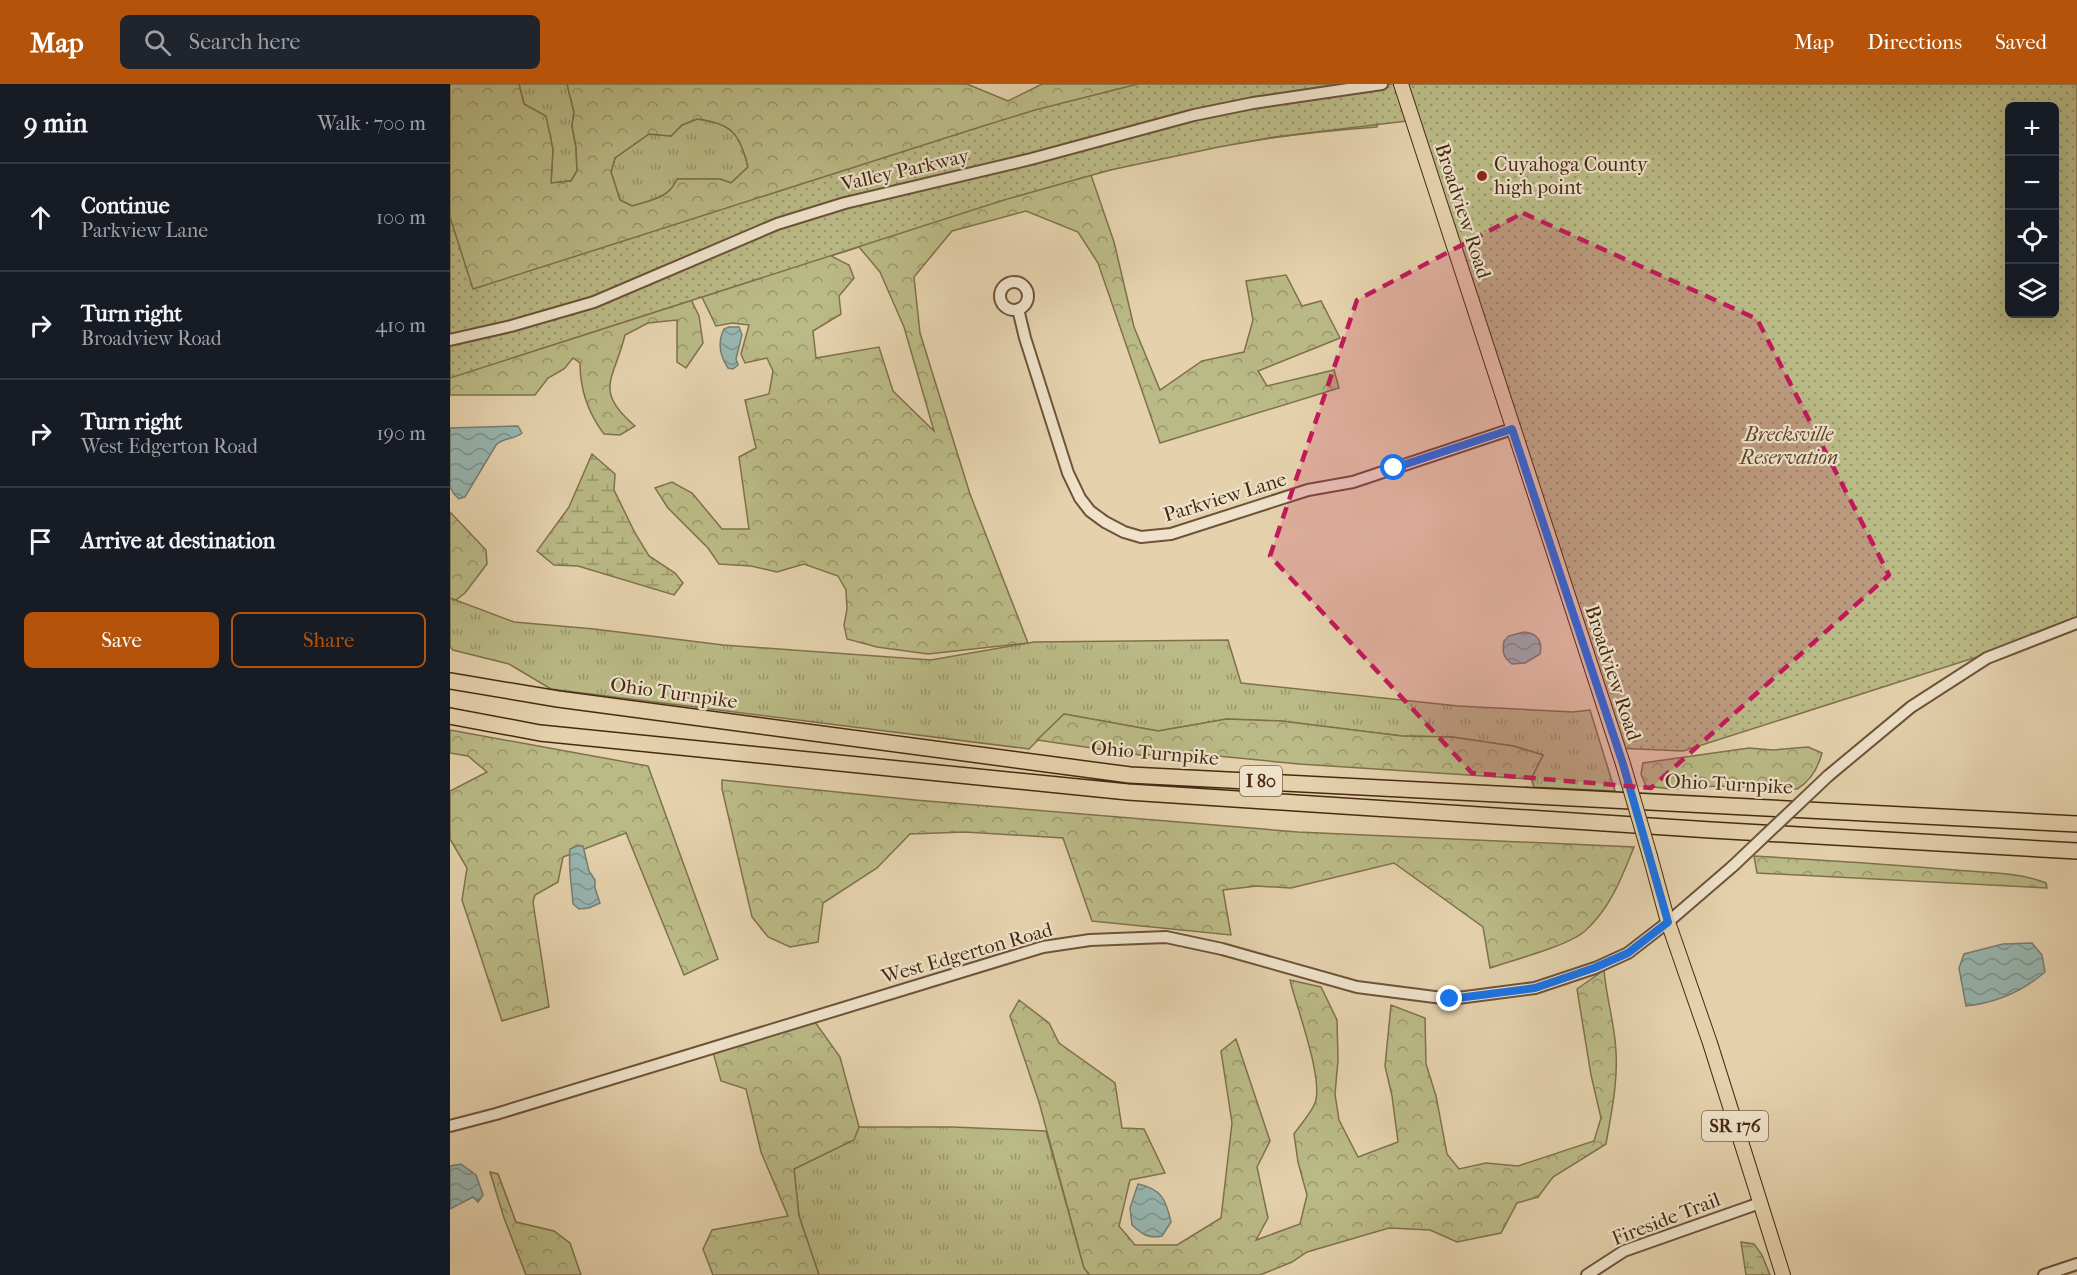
<!DOCTYPE html>
<meta charset="utf-8">
<style>
body{margin:0;font-family:"IM FELL French Canon",serif;background:#20242c;color:#f1f3f6}
.controls{position:absolute;right:18px;top:18px;display:grid;overflow:hidden;border-radius:9px;box-shadow:0 6px 24px #0002}
.controls button{width:54px;height:54px;display:grid;place-items:center;padding:0;border:0;border-bottom:2px solid #363941;background:#171b24;color:#f1f3f6;font:30px sans-serif}
.stop{position:absolute;width:18px;height:18px;margin:-14px;border:4px solid #1a73e8;border-radius:50%;background:#fff}
.stop.end{background:#1a73e8;border-color:#fff;box-shadow:0 2px 6px #0008}
.list{margin:0;padding:0;list-style:none}
h2{display:flex;justify-content:space-between;align-items:center;height:78px;margin:0;padding:0 24px;font-size:26px}
h2 small{font-size:20px;font-weight:400;color:#9ea1a6}
.list li{display:grid;grid-template-columns:39px 1fr auto;gap:18px;align-items:center;box-sizing:border-box;height:108px;padding:0 24px;border-top:2px solid #363941}
.list b{display:block;font-size:22px;white-space:nowrap}
.list p{margin:0;font-size:20px;white-space:nowrap;color:#9ea1a6}
.list em{font-size:20px;font-style:normal;color:#9ea1a6}
.actions{display:flex;gap:12px;padding:18px 24px}
.actions a{flex:1;padding:14px 0;border:2px solid #b45309;border-radius:9px;text-align:center;font-size:21px;color:#b45309}
.actions .main{background:#b45309;color:#fff}
.icon{flex:none;width:33px;height:33px;fill:none;stroke:currentColor;stroke-width:2;stroke-linecap:round;stroke-linejoin:round}
.map{position:relative;flex:none;width:1627px;height:1191px;overflow:hidden}
header{display:flex;align-items:center;gap:36px;box-sizing:border-box;height:84px;padding:0 30px;background:#b45309;color:#fff}
header strong{font-size:28px}
nav{display:flex;gap:33px;margin-inline-start:auto;font-size:21px}
.search{width:420px;height:54px;background:#20242c;display:flex;align-items:center;gap:15px;box-sizing:border-box;padding:0 21px;border-radius:9px;color:#9ea1a6;font-size:22px}
main{display:flex}
aside{flex:1;background:#171b24}
.map>svg:first-child{display:block}
.grass{fill:url(#grass-tufts);stroke:#80714c;stroke-width:1.5}
.forest{fill:url(#forest-crowns);stroke:#80714c;stroke-width:1.5;fill-rule:evenodd}
.wetland{fill:url(#wetland-marsh);stroke:#80714c;stroke-width:1.5}
.park{fill:url(#park-dots);stroke:#80714c;stroke-width:1.5;fill-rule:evenodd}
.water{fill:url(#water-waves);stroke:#777d72;stroke-width:1.5}
.lines{fill:none;stroke-linecap:round;stroke-linejoin:round}
.minor-casing{stroke:#6e523a;stroke-width:14}
.major-casing{stroke:#472813;stroke-width:16}
.highway-casing{stroke:#472813;stroke-width:18}
.minor{stroke:#eee2ca;stroke-width:10}
.major{stroke:#e5d2ad;stroke-width:14}
.highway{stroke:#e5d2ad;stroke-width:15}
.minor-bridge-casing{stroke:#6e523a;stroke-width:14;stroke-linecap:butt}
.major-bridge-casing{stroke:#472813;stroke-width:16;stroke-linecap:butt}
.minor-bridge{stroke:#eee2ca;stroke-width:10}
.major-bridge{stroke:#e5d2ad;stroke-width:14}
.route{stroke:#1a73e8;stroke-width:8}
.marked{fill:#c2185b;fill-opacity:0.2;stroke:#c2185b;stroke-width:4.5;stroke-dasharray:12 8;stroke-linejoin:round}
.poi-dot{fill:#8f2418;stroke:#eee2ca;stroke-width:2}
.labels{text-anchor:middle;dominant-baseline:central;stroke-width:4.5;stroke-linejoin:round;paint-order:stroke}
.shield{fill:#eee2ca;stroke:#79604a;stroke-width:1.5}
.shield-label{font-size:18px;font-weight:bold;fill:#472813}
.poi-label{font-size:20px;fill:#472813;stroke:#eee2ca;text-anchor:start}
.street-label{font-size:20px;fill:#472813;stroke:#eee2ca}
.park-label{font-size:20px;font-style:italic;fill:#5e452a;stroke:#eee2ca}
</style>
<header>
<strong>Map</strong>
<div class="search"><svg class="icon" aria-label="search" viewBox="0 0 24 24"><circle cx="10" cy="10" r="6"/><path d="M15 15l6 6"/></svg>Search here</div>
<nav><a>Map</a><a>Directions</a><a>Saved</a></nav>
</header>
<main>
<aside>
<h2>9 min<small>Walk · 700 m</small></h2>
<ul class="list">
<li><svg class="icon" aria-label="ahead" viewBox="0 0 24 24"><path d="M12 20V5M6 11l6-6 6 6"/></svg><div><b>Continue</b><p>Parkview Lane</p></div><em>100 m</em></li>
<li><svg class="icon" aria-label="right" viewBox="0 0 24 24"><path d="M7 20v-9h11M14 6l5 5-5 5"/></svg><div><b>Turn right</b><p>Broadview Road</p></div><em>410 m</em></li>
<li><svg class="icon" aria-label="right" viewBox="0 0 24 24"><path d="M7 20v-9h11M14 6l5 5-5 5"/></svg><div><b>Turn right</b><p>West Edgerton Road</p></div><em>190 m</em></li>
<li><svg class="icon" aria-label="arrive" viewBox="0 0 24 24"><path d="M6 21V4h12l-3 4 3 4H6"/></svg><div><b>Arrive at destination</b></div></li>
</ul>
<div class="actions"><a class="main">Save</a><a>Share</a></div>
</aside>
<div class="map">
<svg width="1627" height="1191" viewBox="0 0 1627 1191">
<defs>
<pattern id="grass-tufts" width="24" height="20" patternUnits="userSpaceOnUse" patternTransform="scale(1.5)"><rect width="24" height="20" fill="#baba86"/><path d="M3 7l-1-3M5 7V3M7 7l1-3M15 17l-1-3M17 17v-4M19 17l1-3" fill="none" stroke="#99976c"/></pattern>
<pattern id="forest-crowns" width="20" height="18" patternUnits="userSpaceOnUse" patternTransform="scale(1.5)"><rect width="20" height="18" fill="#baba86"/><path d="M2 6a3 3 0 1 1 6 0M12 15a3 3 0 1 1 6 0" fill="none" stroke="#99976c"/></pattern>
<pattern id="wetland-marsh" width="20" height="14" patternUnits="userSpaceOnUse" patternTransform="scale(1.5)"><rect width="20" height="14" fill="#baba86"/><path d="M1 5h8M5 5V1M11 12h8M15 12V8" fill="none" stroke="#99976c"/></pattern>
<pattern id="park-dots" width="8" height="8" patternUnits="userSpaceOnUse" patternTransform="scale(1.5)"><rect width="8" height="8" fill="#baba86"/><path d="M2 2h.1M6 6h.1" fill="none" stroke="#99976c" stroke-width="1.8" stroke-linecap="round"/></pattern>
<pattern id="water-waves" width="16" height="10" patternUnits="userSpaceOnUse" patternTransform="scale(1.5)"><rect width="16" height="10" fill="#97b6b1"/><path d="M0 5q4-4 8 0t8 0" fill="none" stroke="#7d948f"/></pattern>
</defs>
<rect width="100%" height="100%" fill="#e5d2ad"/>
<filter id="stains"><feTurbulence type="fractalNoise" baseFrequency=".00333" numOctaves="4"/><feColorMatrix values="0 0 0 0 .2 0 0 0 0 .09 0 0 0 0 .02 0 0 0 .5 -.17"/></filter>
<radialGradient id="worn" r=".72"><stop offset=".6" stop-color="#630" stop-opacity="0"/><stop offset="1" stop-color="#630" stop-opacity=".3"/></radialGradient>
<path class="grass" d="M69 0H117L124 28 122 42 126 63 127 87 121 97 101 99 103 65 74 20Z
M247 35C281 39 290 49 298 83L281 99 270 95H227C219 115 200 116 182 122L170 116 161 88 165 74 199 50 221 52 232 41Z
M0 514 64 538 144 545 273 561 481 576 584 558 778 556 791 599 1008 622 1123 628 1140 626 1165 707 1084 703 1081 695 1093 671 1063 662 1002 653 952 652 831 637 777 635 708 647 614 630 579 665 101 605 59 580 3 566 0 563Z
M409 1043H502L596 1047 634 1184 640 1191H369L349 1132 344 1085 403 1056Z"/>
<path class="forest" d="M0 0H69L74 20 96 32 103 65 101 99 121 97 127 87 126 63 122 42 124 28 117 0H517L558 17 592 0H808L0 240ZM247 35C281 39 290 49 298 83L281 99 270 95H227C219 115 200 116 182 122L170 116 161 88 165 74 199 50 221 52 232 41Z
M929 32 927 43C831 50 734 65 641 91L664 158 684 243 710 306 752 277 794 268 803 236 796 197 836 191 852 222 871 217 890 254 808 287 817 302 884 286 889 304 710 359 648 179 628 148 576 127 502 147 464 193 470 249 520 410 578 559 478 570 427 563 397 555 394 541 397 525 396 506 388 492 354 480 327 488 301 482 269 480 258 464 218 424 205 404 222 398 242 409 272 445H299L289 373 306 364 295 316 319 310 323 287 317 274 295 279 291 270 299 241 282 239 266 242 248 205 615 88ZM409 163 430 188 454 243 484 347 443 307 429 263 366 274 363 247 391 230 389 212 404 194 399 181 381 172Z
M231 195 249 232 253 259 236 284 227 278V236L198 239 175 251C164 296 143 306 185 342L170 351 154 350C138 329 130 306 130 279L123 274 114 285 98 294 85 311H0V264Z
M0 428 36 466 37 480 15 509 6 516 0 514Z
M614 630 708 647 777 635 831 637 952 652 1002 653 1063 662 1093 671 1081 695 849 680 757 671H690L587 656Z
M0 646 198 682 268 875 234 891 176 749 113 773 108 798 85 811 83 818 99 923 52 937 12 816 17 784 0 755V707L37 688 18 672 0 669Z
M1358 663 1372 669C1368 684 1361 697 1347 705L1268 702 1221 705 1196 702 1191 690 1193 679 1299 664 1323 666Z
M272 696 465 716 848 748 1184 763C1172 793 1160 825 1135 847 1118 862 1063 876 1040 884L1033 843 944 779 841 804 807 802 773 806 781 851 642 837 613 754 515 748 460 750 427 784 373 819 368 858 340 863 318 853 302 833 272 705Z
M1304 772C1371 776 1438 780 1506 786 1536 789 1568 788 1596 799L1597 804 1307 789Z
M1154 886C1156 913 1165 941 1166 968 1168 999 1161 1030 1156 1060L1103 1093 1088 1113 1067 1119 1051 1149 1007 1158 980 1146 939 1144 857 1168 842 1178 810 1191H640L634 1184 589 1018 560 932 569 916 599 939 609 959 665 999 672 1044 694 1045 715 1089 680 1096 669 1142 685 1161H727L771 1134 782 1039 771 967 786 955 820 1057 807 1083 818 1134 806 1156 850 1140 857 1111 848 1078 844 1050C851 1040 861 1029 865 1019 874 995 846 922 840 896L871 903 887 936 888 976 885 1010 889 1036 908 1073 948 1058 942 1012 935 982 941 921 975 934 976 980 986 1012 997 1070 1009 1085 1036 1079 1068 1082 1144 1057 1151 1034 1141 991 1127 905Z
M365 938 390 973 409 1043 404 1056 344 1085 349 1132 369 1191H263L253 1165 262 1146 338 1132 311 1068 296 1005 271 997 263 968Z
M40 1088 48 1090 66 1138 104 1147 120 1159 131 1191H76L54 1134Z"/>
<path class="wetland" d="M142 370 165 390 164 406 185 449 199 472 225 489 233 499 224 511 128 482 104 481 87 467 119 423Z
M1291 1158 1304 1160 1312 1171 1320 1191H1296Z"/>
<path class="park" d="M688 0H1627V541L1233 667 1166 664 965 36 824 53 769 63 660 86 554 116 0 294V133L23 205 530 43 585 26ZM1560 22H1604V230H1560Z"/>
<path class="water" d="M279 243H289L292 251 286 275 288 281 283 285 278 284C270 272 267 259 274 245Z
M68 342 72 349C64 356 53 353 46 361L15 413 9 415 4 410 0 403V344Z
M1074 548C1087 549 1093 557 1090 570L1075 579 1062 580C1053 573 1052 568 1054 557L1059 552Z
M127 762H133L139 787 145 796V804L150 819 139 824 129 825 123 820C122 802 118 784 120 765Z
M1582 859 1592 871 1595 888C1573 907 1545 919 1516 922L1509 884 1514 870 1553 860Z
M11 1080 26 1091 33 1111 28 1118 23 1113 0 1125V1082Z
M688 1100C712 1105 716 1116 721 1138L712 1152C698 1155 692 1150 682 1141L680 1124Z"/>
<g class="lines">
<g class="minor-casing">
<path id="minor" d="M550 212a14 14 0 1 1 28 0a14 14 0 1 1-28 0Z
M568 225 575 254 618 389 630 414 640 427 655 438 674 448 691 453 721 450 858 406 903 398 1062 345
M0 256 61 242 144 218 327 140 395 119 581 75 744 31 803 19 932 0
M1378 692 1461 623 1537 574 1627 539
M0 1042 46 1030 593 863 640 856 716 853 772 865 907 903 1000 915 1085 904 1145 884 1178 869 1218 838 1283 782
M1137 1191 1174 1167 1310 1119
M1594 1191 1627 1180"/>
</g>
<g class="major-casing">
<path id="major" d="M951 0 1173 680
M1200 772 1218 838 1260 959 1333 1191"/>
</g>
<g class="highway-casing">
<path id="highway" d="M0 597 108 615 680 691 1627 740
M0 632 90 649 678 708 1261 746 1627 767"/>
</g>
<use href="#minor" class="minor"/>
<use href="#major" class="major"/>
<use href="#highway" class="highway"/>
<g class="minor-bridge-casing">
<path id="minor-bridge" d="M1283 782 1378 692"/>
</g>
<g class="major-bridge-casing">
<path id="major-bridge" d="M1173 680 1200 772"/>
</g>
<use href="#minor-bridge" class="minor-bridge"/>
<use href="#major-bridge" class="major-bridge"/>
</g>
<g class="lines">
<path class="route" d="M944 384 1062 345 1173 680 1218 838 1178 869 1144 884 1085 904 1000 915"/>
</g>
<path class="marked" d="M1073 129 1307 235 1439 491 1201 704 1022 689 820 472 907 216Z"/>
<circle class="poi-dot" cx="1032" cy="92" r="6"/>
<g class="labels">
<g class="shield">
<rect x="790" y="682" width="42" height="30" rx="4.5"/>
<rect x="1252" y="1027" width="66" height="30" rx="4.5"/>
</g>
<g class="shield-label">
<text x="811" y="697">I 80</text>
<text x="1285" y="1042">SR 176</text>
</g>
<g class="poi-label">
<text x="1044" y="80">Cuyahoga County<tspan x="1044" dy="23">high point</tspan></text>
</g>
<g class="street-label">
<text transform="translate(455 86) rotate(-13)">Valley Parkway</text>
<text transform="translate(1013 127) rotate(72)">Broadview Road</text>
<text transform="translate(775 413) rotate(-17)">Parkview Lane</text>
<text transform="translate(1163 589) rotate(72)">Broadview Road</text>
<text transform="translate(224 609) rotate(8)">Ohio Turnpike</text>
<text transform="translate(705 669) rotate(5)">Ohio Turnpike</text>
<text transform="translate(1279 700) rotate(3)">Ohio Turnpike</text>
<text transform="translate(517 869) rotate(-16)">West Edgerton Road</text>
<text transform="translate(1216 1135) rotate(-21)">Fireside Trail</text>
</g>
<g class="park-label">
<text x="1339" y="350">Brecksville<tspan x="1339" dy="23">Reservation</tspan></text>
</g>
</g>
<rect width="100%" height="100%" filter="url(#stains)"/>
<rect width="100%" height="100%" fill="url(#worn)"/>
</svg>
<div class="controls">
<button>+</button>
<button>−</button>
<button><svg class="icon" aria-label="locate" viewBox="0 0 24 24"><circle cx="12" cy="12" r="6"/><path d="M12 2v4M12 18v4M2 12h4M18 12h4"/></svg></button>
<button><svg class="icon" aria-label="layers" viewBox="0 0 24 24"><path d="M12 4l9 5-9 5-9-5zM3 14l9 5 9-5"/></svg></button>
</div>
<div class="stop" style="left:944px;top:384px"></div>
<div class="stop end" style="left:1000px;top:915px"></div>
</div>
</main>
